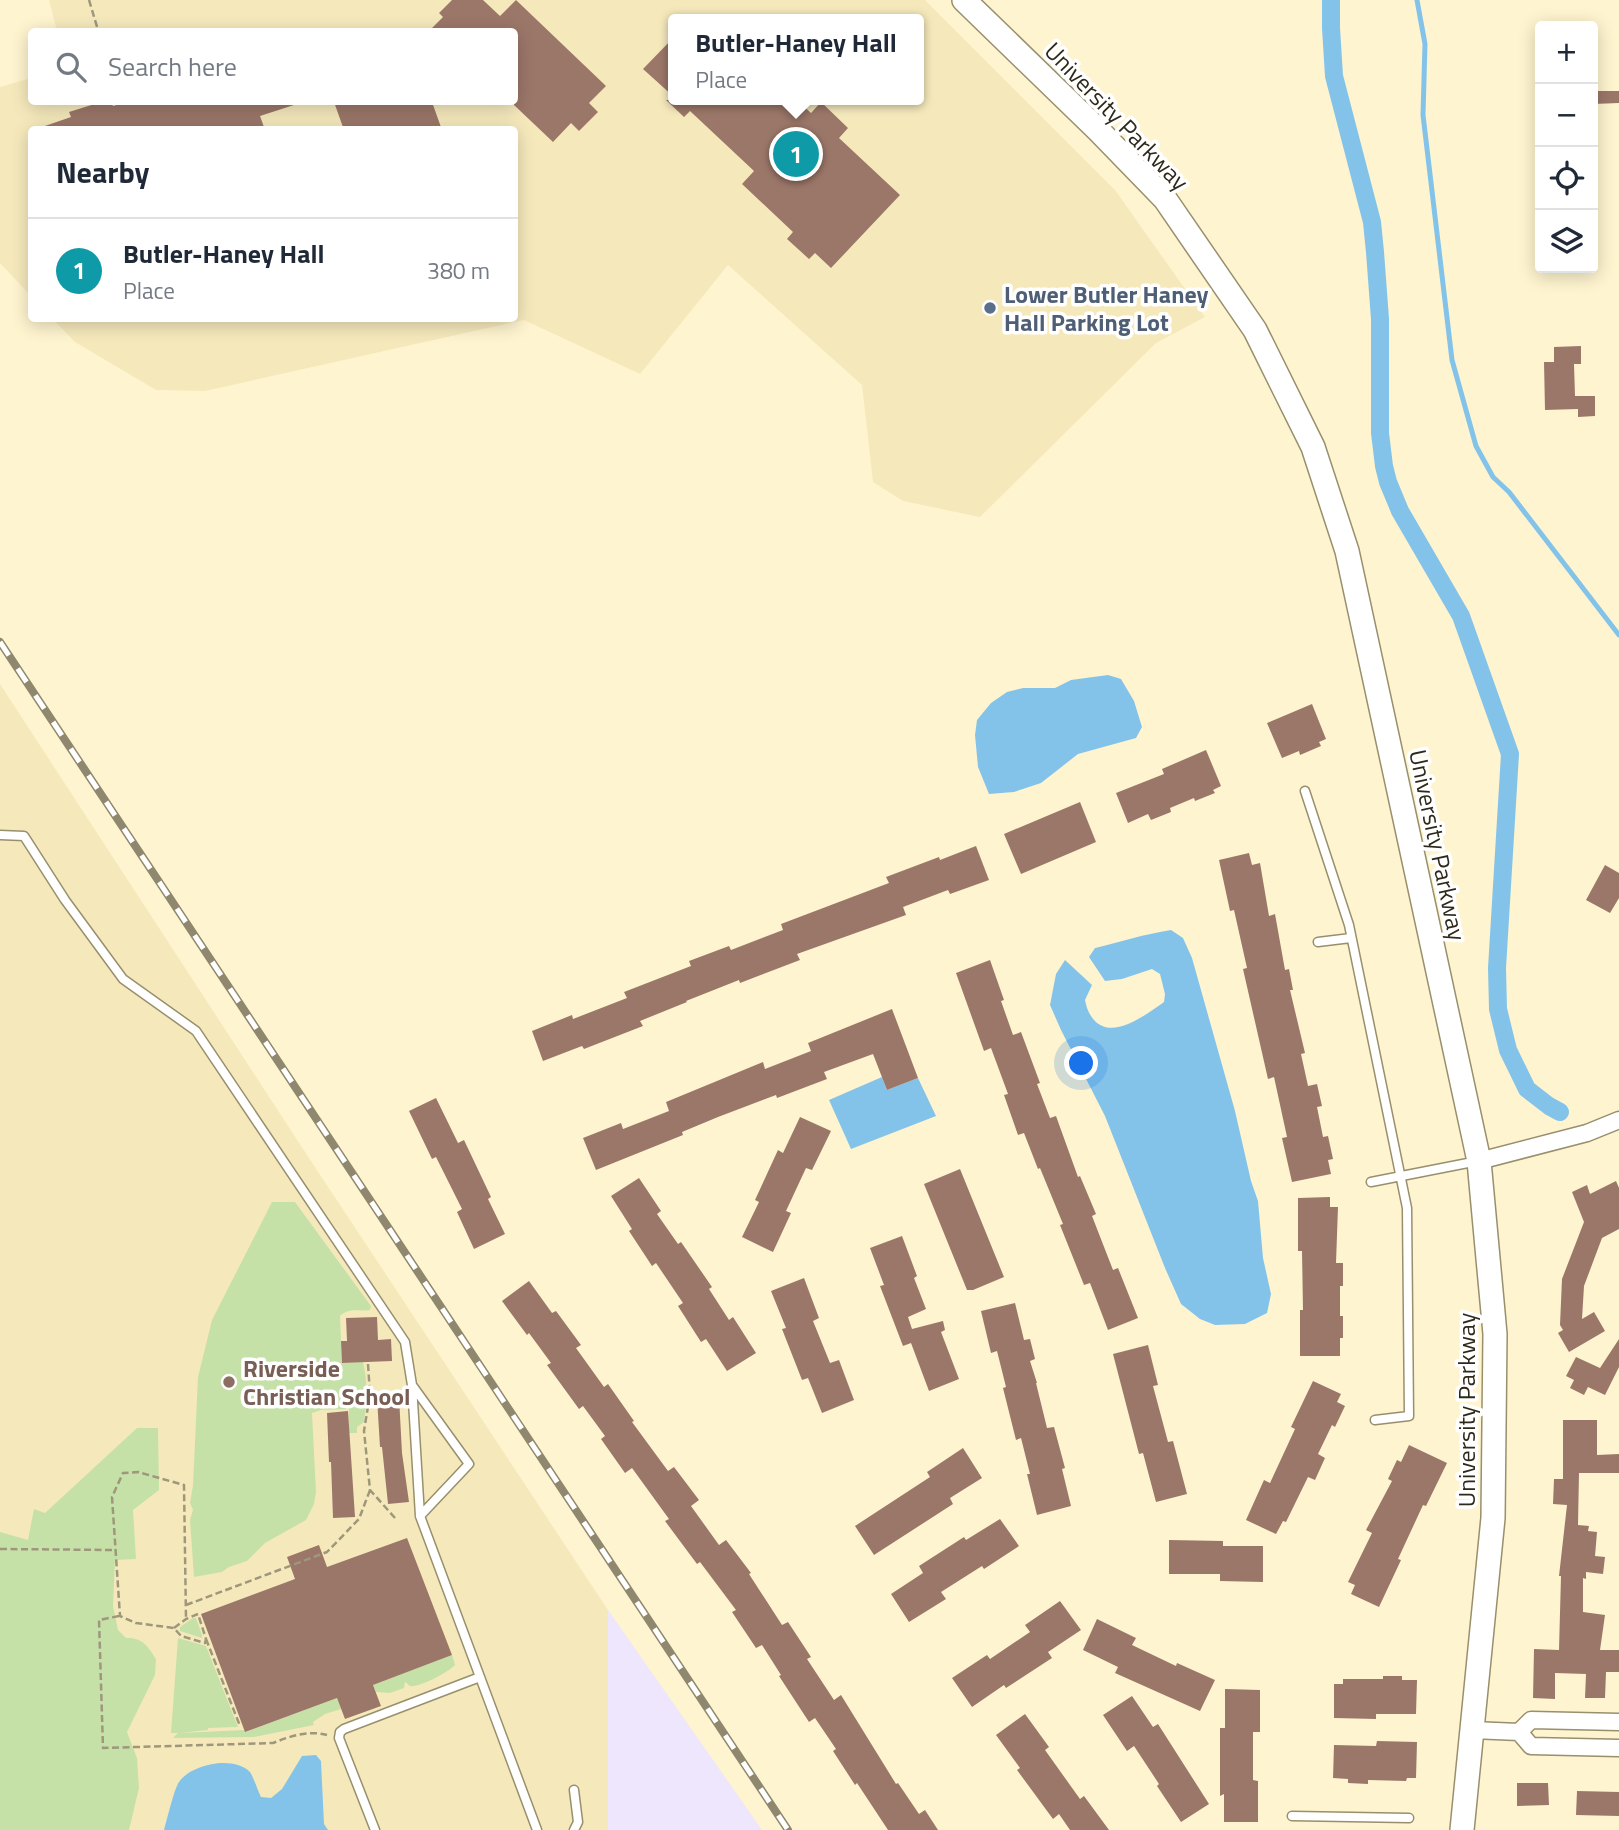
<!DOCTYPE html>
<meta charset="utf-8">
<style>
body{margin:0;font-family:"Titillium Web",sans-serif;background:#f2f2f3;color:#1f2937}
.controls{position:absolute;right:21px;top:21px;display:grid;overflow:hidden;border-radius:7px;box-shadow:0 4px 18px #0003}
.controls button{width:63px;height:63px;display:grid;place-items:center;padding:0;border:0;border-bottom:2px solid #e0e1e3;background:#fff;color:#1f2937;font:35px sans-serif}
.you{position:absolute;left:1082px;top:1064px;width:24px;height:24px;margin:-18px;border:5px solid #fff;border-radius:50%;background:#1a73e8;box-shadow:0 0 0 10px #1a73e833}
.badge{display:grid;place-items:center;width:46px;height:46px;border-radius:50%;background:#d93025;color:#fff;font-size:23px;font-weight:700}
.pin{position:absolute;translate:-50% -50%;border:4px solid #fff;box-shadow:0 2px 7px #0006}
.popup{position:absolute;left:668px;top:14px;width:256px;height:91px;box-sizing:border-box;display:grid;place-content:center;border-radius:7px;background:#fff;filter:drop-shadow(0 2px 5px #0005);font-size:23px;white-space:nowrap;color:#747a83}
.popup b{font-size:26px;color:#1f2937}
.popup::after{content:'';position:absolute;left:50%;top:100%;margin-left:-14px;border:14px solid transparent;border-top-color:#fff}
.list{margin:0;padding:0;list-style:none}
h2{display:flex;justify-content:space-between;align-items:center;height:91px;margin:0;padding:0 28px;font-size:30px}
h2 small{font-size:23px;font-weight:400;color:#747a83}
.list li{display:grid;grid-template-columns:46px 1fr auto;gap:21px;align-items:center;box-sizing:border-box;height:105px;padding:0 28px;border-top:2px solid #e0e1e3}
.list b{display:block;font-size:26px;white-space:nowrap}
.list p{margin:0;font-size:23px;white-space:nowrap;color:#747a83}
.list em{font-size:23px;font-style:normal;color:#747a83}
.icon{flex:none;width:38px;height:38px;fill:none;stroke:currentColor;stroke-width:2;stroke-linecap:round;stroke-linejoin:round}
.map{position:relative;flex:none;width:1619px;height:1830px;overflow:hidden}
.search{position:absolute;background:#fff;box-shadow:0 4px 18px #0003;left:28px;top:28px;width:490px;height:77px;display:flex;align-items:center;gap:18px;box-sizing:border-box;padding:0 24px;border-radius:7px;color:#747a83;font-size:26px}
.panel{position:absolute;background:#fff;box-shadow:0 4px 18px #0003;left:28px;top:126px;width:490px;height:196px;border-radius:7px}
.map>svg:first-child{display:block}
.built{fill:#f5e9bc;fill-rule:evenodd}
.industrial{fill:#ede6fc}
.green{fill:#c6e1a7}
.water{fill:#84c3e9}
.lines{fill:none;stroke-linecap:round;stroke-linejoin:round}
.stream{stroke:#84c3e9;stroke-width:5}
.canal{stroke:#84c3e9;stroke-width:18}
.building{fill:#9b7769}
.lane-casing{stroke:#988f6d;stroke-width:11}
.street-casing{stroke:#988f6d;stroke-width:19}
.secondary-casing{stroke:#988f6d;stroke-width:26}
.path{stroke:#9e977c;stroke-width:2.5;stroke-dasharray:7 3.5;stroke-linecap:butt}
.lane{stroke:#fff;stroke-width:8}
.street{stroke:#fff;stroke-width:16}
.secondary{stroke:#fff;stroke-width:23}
.rail-casing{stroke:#8f886f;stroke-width:8}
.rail{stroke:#fff;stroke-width:5;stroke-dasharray:16;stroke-linecap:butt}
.service-dot{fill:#5c6f8a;stroke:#fff;stroke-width:2.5}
.education-dot{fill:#8d6e63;stroke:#fff;stroke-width:2.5}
.labels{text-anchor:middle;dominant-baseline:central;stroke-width:7;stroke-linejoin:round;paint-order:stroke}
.street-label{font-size:24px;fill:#2e2a1b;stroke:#fff}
.service-label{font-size:24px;font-weight:bold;fill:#4e5e75;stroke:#fff;text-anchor:start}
.education-label{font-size:24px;font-weight:bold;fill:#785e54;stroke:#fff;text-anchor:start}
</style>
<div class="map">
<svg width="1619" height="1830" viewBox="0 0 1619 1830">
<rect width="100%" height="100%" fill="#fef4cf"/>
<path class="built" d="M49 0H925L1115 190 1205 317 1156 343 980 517 903 501 873 482 862 385 728 265 640 374 524 320 205 391 156 390 75 342 53 319 514 318V130H32L31 296 0 263V87L31 78 32 102H514V32L57 31ZM674 19H918V100H674Z
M0 684 307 1155 608 1610V1830H0Z"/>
<path class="industrial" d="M608 1610 762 1830H608Z"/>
<path class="green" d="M272 1202H295L371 1306 370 1310C359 1312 350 1307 340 1316L342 1363 363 1362C368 1384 367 1399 364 1422L357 1427V1433H349V1409L321 1410 312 1413 316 1492 314 1504 306 1520 265 1543 247 1561 229 1567 222 1572 194 1577 190 1520 193 1510 190 1503 193 1485 198 1377 212 1320Z
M137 1428H158L159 1490 133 1510 136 1559 115 1560 113 1606 118 1630 126 1638C142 1637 148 1646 156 1659L155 1675 127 1732 137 1758 139 1788 129 1830H0V1532L28 1540 34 1509 45 1513Z
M193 1618H196L202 1635V1638L180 1631V1627Z
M178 1638 206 1646 238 1727 208 1728V1730L180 1733 244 1730 246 1732 337 1698 341 1709 325 1714 313 1722 314 1725 254 1737 173 1738 178 1733H171Z
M452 1655 455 1665C449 1672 419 1688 410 1686 408 1685 407 1683 405 1682L404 1688 390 1693 376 1692 373 1685Z"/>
<path class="water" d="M1108 675 1121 679 1134 701 1142 727 1136 738 1078 754 1041 783 1014 792 989 794 978 767 975 735 977 720 991 703 1007 692 1023 688H1055L1071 680Z
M1171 930 1183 938 1192 958 1235 1111 1251 1181 1258 1201 1263 1258 1271 1294 1267 1313 1245 1324 1215 1325 1200 1319 1181 1304 1165 1268 1105 1116 1061 1030 1050 1005 1056 974 1065 960 1092 985 1085 1000C1086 1005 1088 1012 1091 1016 1109 1044 1145 1015 1164 1002L1165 994 1160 974 1152 969 1122 979 1105 981 1089 957 1095 948C1120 942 1145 934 1171 930Z
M882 1077 887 1090 918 1078 936 1116 851 1149 829 1100Z
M316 1755 321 1761 324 1824 328 1830H164C167 1820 174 1789 179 1782 191 1764 234 1755 250 1772 253 1776 258 1791 261 1797L271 1798 282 1789 302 1756Z"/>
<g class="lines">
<path class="stream" d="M1417 0 1425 44 1423 115 1452 360 1476 446 1493 477 1509 492 1619 635"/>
<path class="canal" d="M1331 0V28L1334 76 1372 222 1375 252 1380 319V433L1384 466 1388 482 1400 511 1461 616 1510 754 1497 968 1498 1009 1508 1050 1527 1089 1549 1106 1560 1112"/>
</g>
<path class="building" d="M452 0H483L500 16 516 0 606 86 589 103 598 112 579 131 571 123 553 142 514 105V32H428L443 17 439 13Z
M674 37V97L643 69Z
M1593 91H1619V103L1593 104Z
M666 100H797L811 113 821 102 848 128 839 138 900 195 831 268 815 253 809 259 787 239 793 232 742 184 754 171 690 111 684 117Z
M101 102H111L113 106 127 102H296L297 104 260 116 264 127 257 130H43L42 127 71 117 69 112Z
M334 102H432L442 130H344Z
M1581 346V364H1574L1575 396H1595V416L1578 417V409L1545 410 1544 362H1554V347Z
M1312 704 1326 739 1319 742 1321 746 1300 755 1299 751 1282 758 1267 723Z
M1206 750 1221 786 1213 790 1215 793 1195 801 1194 798 1170 808 1171 812 1151 820 1148 814 1128 823 1116 793 1164 774 1162 769Z
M1080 802 1096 842 1021 874 1004 834Z
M976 846 989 880 950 894 948 890 903 907 906 915 797 954 800 960 740 983 739 980 686 1001 687 1002 640 1021 643 1026 584 1049 582 1046 543 1061 532 1031 572 1015 573 1019 627 998 624 992 691 966 689 961 729 946 731 950 783 930 781 924 889 883 886 877 939 857 940 860Z
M1249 853 1252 865 1260 863 1269 916 1275 914 1285 970 1289 969 1293 990H1290L1305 1053 1301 1054 1308 1086 1317 1084 1322 1106 1317 1107 1323 1137 1328 1136 1333 1159 1328 1160 1331 1174 1292 1182 1282 1138 1287 1137 1274 1077 1268 1079 1243 969 1247 968 1234 910 1230 911 1219 860Z
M1605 865 1619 873V898L1610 913 1586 900Z
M990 960 1004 1000 1001 1001 1013 1035 1021 1032 1040 1083 1037 1084 1050 1118 1056 1116 1078 1177 1080 1176 1096 1214 1092 1216 1113 1270 1118 1268 1138 1318 1108 1330 1090 1283 1084 1285 1060 1225 1063 1224 1040 1168 1038 1169 1024 1133 1018 1135 1004 1095 1008 1094 991 1048 984 1051 956 973Z
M892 1009 918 1078 887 1090 873 1054 824 1072 827 1079 777 1098 776 1095 718 1117 682 1132 683 1135 596 1170 583 1138 621 1123 623 1129 669 1111 666 1102 763 1062 765 1069 811 1051 808 1043Z
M436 1098 458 1143 464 1140 491 1197 488 1199 505 1234 474 1249 457 1212 462 1209 436 1157 432 1159 409 1111Z
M800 1117 831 1131 812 1170 806 1168 786 1211 791 1213 773 1252 742 1237 759 1202 755 1200 778 1150 783 1153Z
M960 1169 1004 1277 973 1290H967L924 1184Z
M639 1178 661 1211 657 1214 678 1244 681 1242 712 1287 709 1289 729 1320 733 1317 756 1353 727 1371 706 1339 701 1342 678 1306 683 1303 656 1263 652 1266 629 1231 632 1229 611 1196Z
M1616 1181 1619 1188V1229L1602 1238 1584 1286 1582 1319 1594 1312 1605 1331 1569 1352 1558 1333 1563 1330 1560 1325 1562 1279 1584 1222 1572 1192 1587 1185 1590 1194Z
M1330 1197V1207H1338L1336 1263H1343V1286H1340V1316H1343V1338H1340V1356H1300V1310H1303L1302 1251H1298V1198Z
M902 1236 917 1276 914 1278 926 1309 908 1317 912 1329 943 1321 945 1330 941 1332 959 1379 929 1391 911 1343 903 1346 880 1286 884 1285 870 1248Z
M804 1278 819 1318 813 1321 830 1363 839 1360 854 1400 822 1413 808 1378 802 1380 782 1329 786 1328 771 1291Z
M529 1281 552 1313 556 1311 581 1345 576 1348 604 1387 608 1384 634 1421 632 1422 668 1471 674 1467 699 1500 691 1506 719 1545 726 1540 751 1573 749 1574 782 1625 788 1622 811 1657 807 1659 834 1700 841 1695 896 1784 898 1783 919 1814 925 1810 938 1830H888L857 1783 855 1785 833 1751 836 1749 815 1718 809 1722 779 1676 781 1675 762 1645 756 1648 732 1612 736 1610 700 1562 697 1564 665 1521 669 1519 632 1468 625 1473 601 1439 605 1436 583 1406 579 1409 547 1365 551 1363 529 1333 527 1335 502 1301Z
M1015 1303 1024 1340 1030 1339 1035 1359 1030 1361 1037 1383H1036L1047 1428 1054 1427 1065 1468 1062 1469 1071 1506 1037 1515 1027 1474H1030L1021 1438 1016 1440 1003 1388 1006 1387 997 1351 991 1353 981 1311Z
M377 1317 378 1340 391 1339 392 1361 342 1363 341 1341H347L346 1318Z
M1619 1339V1367L1605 1395 1588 1387 1584 1395 1570 1388 1574 1380 1566 1376 1576 1357 1600 1368Z
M1148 1345 1158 1385 1153 1386 1168 1442 1173 1441 1187 1494 1156 1502 1143 1453 1139 1454 1113 1354Z
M1313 1381 1341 1394 1337 1402 1345 1406 1335 1427 1332 1425 1318 1454 1325 1458 1315 1480 1308 1477 1286 1522 1283 1521 1276 1534 1246 1520 1264 1480 1270 1483 1295 1429 1291 1427Z
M399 1397 402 1453 409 1502 388 1504 382 1447H380L377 1398Z
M348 1411 355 1517 333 1518 331 1462H329L327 1413Z
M1563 1420H1597V1455L1619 1454V1473H1579L1578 1525 1589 1526 1588 1531 1597 1532 1595 1556 1605 1557 1603 1574 1586 1572V1579L1583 1578V1612L1605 1615 1600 1650H1619V1672H1606L1605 1698H1585L1586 1674 1555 1673V1699L1533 1698 1534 1649 1559 1650 1561 1576H1559L1567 1505 1553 1504 1554 1479H1563Z
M1409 1445 1447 1463 1426 1506 1423 1505 1398 1559 1401 1560 1379 1607 1351 1594 1355 1585 1348 1582 1372 1533 1366 1530 1392 1481 1388 1479 1397 1460 1401 1462Z
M963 1448 982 1478 950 1498 953 1504 874 1555 855 1526 930 1477 927 1472Z
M1000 1519 1019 1546 984 1569 982 1566 941 1592 946 1599 909 1622 891 1594 923 1573 919 1566 964 1537 966 1540Z
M407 1538 452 1655 373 1685 381 1706 345 1719 337 1698 245 1732 201 1614 295 1579 287 1557 319 1545 327 1567Z
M1169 1540 1223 1541V1546H1263V1582L1220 1581V1574H1169Z
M1060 1601 1081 1630 1048 1652 1052 1658 1006 1688 1004 1685 972 1707 952 1678 987 1655 990 1659 1030 1632 1025 1625Z
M1097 1619 1136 1638 1132 1645 1176 1666 1177 1663 1215 1680 1200 1711 1115 1673 1118 1667 1083 1650Z
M1383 1676H1402V1680H1417L1416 1714H1376V1719L1334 1718V1684H1343V1679H1383Z
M1225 1689 1260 1690V1732H1253V1780L1258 1781V1822H1224V1794L1220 1796V1728H1225Z
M1132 1696 1153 1727 1158 1724 1209 1804 1181 1822 1157 1786 1159 1784 1134 1746 1127 1751 1103 1715Z
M1025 1714 1049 1747 1045 1750 1080 1799 1084 1796 1109 1830H1070L1059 1814 1053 1819 1017 1770 1020 1768 996 1735Z
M1377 1741 1417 1742 1416 1778H1407L1406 1781 1368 1780V1784L1348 1783V1779L1333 1778 1334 1745 1376 1746Z
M1517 1783H1548L1549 1805 1517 1806Z
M1577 1791 1619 1792V1816L1576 1815Z"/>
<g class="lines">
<g class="lane-casing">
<path id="lane" d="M1305 791 1349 925 1407 1208 1409 1416 1375 1420
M0 835 24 836 65 900 123 979 196 1031 405 1342 412 1385 420 1516 537 1830
M1318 942 1351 938
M1371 1182 1478 1161
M412 1385 469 1464 420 1516
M1292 1816 1409 1818
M375 1830 339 1738 340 1732 344 1729 480 1677
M574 1830 578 1822 574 1790"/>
</g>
<g class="street-casing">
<path id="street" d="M1479 1161 1587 1133 1619 1120
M1472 1730 1519 1732 1531 1746 1619 1748
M1519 1732 1531 1720 1619 1722"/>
</g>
<g class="secondary-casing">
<path id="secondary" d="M964 0 1098 130 1165 199 1255 330 1313 447 1347 551 1479 1161 1495 1334 1493 1518 1462 1830"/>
</g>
<path class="path" d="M89 0 98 30
M368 1364 370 1394 364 1431 370 1490 395 1518
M0 1549 115 1550
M186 1605 327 1552 359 1519 370 1490
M119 1616 99 1620 103 1748 273 1743C291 1736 308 1730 327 1735
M174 1628 186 1619 198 1614 206 1639 205 1643 181 1636 174 1628 136 1623 120 1616 112 1497 123 1473 138 1472 184 1485 186 1619
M206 1639 240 1726"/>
<use href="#lane" class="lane"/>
<use href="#street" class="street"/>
<use href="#secondary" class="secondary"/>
<g class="rail-casing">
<path id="rail" d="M0 642 788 1830"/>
</g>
<use href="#rail" class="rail"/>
</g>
<circle class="service-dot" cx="990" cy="308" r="7"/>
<circle class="education-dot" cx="229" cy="1382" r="7"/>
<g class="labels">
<g class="street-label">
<text transform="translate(1117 116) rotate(46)">University Parkway</text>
<text transform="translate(1438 845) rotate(78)">University Parkway</text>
<text transform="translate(1466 1410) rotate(-90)">University Parkway</text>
</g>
<g class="service-label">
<text x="1004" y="294">Lower Butler Haney<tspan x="1004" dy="28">Hall Parking Lot</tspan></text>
</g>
<g class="education-label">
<text x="243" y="1368">Riverside<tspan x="243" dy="28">Christian School</tspan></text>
</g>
</g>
</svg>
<div class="controls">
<button>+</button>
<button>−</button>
<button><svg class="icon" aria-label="locate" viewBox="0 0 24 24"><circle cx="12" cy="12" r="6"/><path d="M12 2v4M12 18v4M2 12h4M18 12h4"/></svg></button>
<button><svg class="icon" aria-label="layers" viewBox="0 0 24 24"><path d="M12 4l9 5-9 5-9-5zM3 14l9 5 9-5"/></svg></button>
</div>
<div class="you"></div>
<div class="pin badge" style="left:796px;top:154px;background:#0f9aa8">1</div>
<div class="popup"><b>Butler-Haney Hall</b>Place</div>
<div class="search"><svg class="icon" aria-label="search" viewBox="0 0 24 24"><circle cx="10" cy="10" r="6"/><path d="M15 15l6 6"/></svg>Search here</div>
<section class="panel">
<h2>Nearby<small></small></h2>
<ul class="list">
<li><span class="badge" style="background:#0f9aa8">1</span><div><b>Butler-Haney Hall</b><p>Place</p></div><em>380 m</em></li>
</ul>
</section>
</div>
